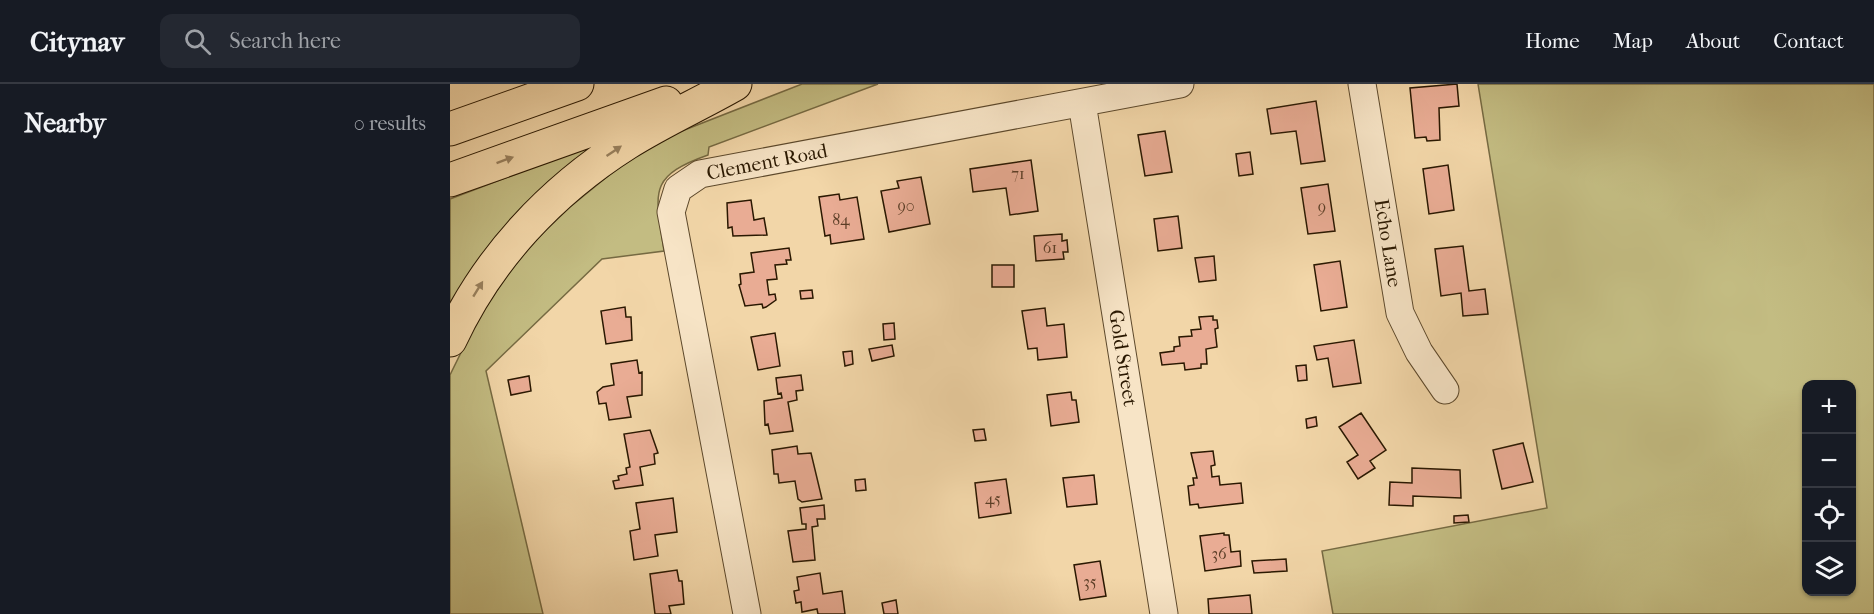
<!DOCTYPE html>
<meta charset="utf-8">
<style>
body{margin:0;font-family:"IM FELL French Canon",serif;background:#242831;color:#f1f3f6}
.controls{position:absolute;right:18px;bottom:18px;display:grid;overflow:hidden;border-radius:12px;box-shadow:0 2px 4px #0004}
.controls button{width:54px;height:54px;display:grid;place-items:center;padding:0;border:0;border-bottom:2px solid #363941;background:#171b24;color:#f1f3f6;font:30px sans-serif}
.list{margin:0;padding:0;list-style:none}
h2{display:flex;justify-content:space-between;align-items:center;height:78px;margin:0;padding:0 24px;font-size:26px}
h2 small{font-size:20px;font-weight:400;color:#9ea1a6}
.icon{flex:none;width:33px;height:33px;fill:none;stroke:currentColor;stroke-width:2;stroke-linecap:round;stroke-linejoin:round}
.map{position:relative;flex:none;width:1424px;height:530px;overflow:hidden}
header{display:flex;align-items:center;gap:36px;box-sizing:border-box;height:84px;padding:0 30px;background:#171b24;border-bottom:2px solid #363941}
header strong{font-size:28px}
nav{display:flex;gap:33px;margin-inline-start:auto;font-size:21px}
.search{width:420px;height:54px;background:#242831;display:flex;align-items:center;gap:15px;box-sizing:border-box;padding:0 21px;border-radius:12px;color:#9ea1a6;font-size:22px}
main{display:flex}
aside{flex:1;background:#171b24}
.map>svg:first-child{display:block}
.green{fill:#c3bc82;stroke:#766a42;stroke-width:1.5;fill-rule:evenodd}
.building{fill:#e9ac94;stroke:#2a1801;stroke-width:1.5}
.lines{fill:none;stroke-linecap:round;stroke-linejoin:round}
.minor-casing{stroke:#5c482b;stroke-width:29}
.highway-casing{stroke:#2a1801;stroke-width:35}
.minor{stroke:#f7e4c6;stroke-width:27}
.highway{stroke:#f2d6a8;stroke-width:33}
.oneway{fill:#98805d}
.labels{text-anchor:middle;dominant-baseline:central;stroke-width:4.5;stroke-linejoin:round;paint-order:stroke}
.number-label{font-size:16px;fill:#5a3d26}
.street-label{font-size:20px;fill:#2a1801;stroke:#f7e4c6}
</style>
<header>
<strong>Citynav</strong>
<div class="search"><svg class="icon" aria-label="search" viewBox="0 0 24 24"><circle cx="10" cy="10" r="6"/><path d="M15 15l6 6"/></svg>Search here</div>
<nav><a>Home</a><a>Map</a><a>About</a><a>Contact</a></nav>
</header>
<main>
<aside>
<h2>Nearby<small>0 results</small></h2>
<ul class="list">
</ul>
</aside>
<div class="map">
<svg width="1424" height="530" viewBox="0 0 1424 530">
<rect width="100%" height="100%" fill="#f2d6a8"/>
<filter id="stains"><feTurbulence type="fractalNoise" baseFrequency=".00333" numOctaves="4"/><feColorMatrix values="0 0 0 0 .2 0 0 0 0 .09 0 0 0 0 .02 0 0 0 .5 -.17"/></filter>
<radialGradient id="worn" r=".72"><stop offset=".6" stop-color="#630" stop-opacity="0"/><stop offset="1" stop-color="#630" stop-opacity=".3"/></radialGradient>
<path class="green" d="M352 0H428L259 63 258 71C196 93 206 109 214 167L152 175 36 287 93 530H0V291L27 236 70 171 120 123 196 61Z
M1028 0H1424V530H883L872 467 1097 424ZM1356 300H1402V508H1356Z
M139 62 143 69 0 232V115Z"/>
<path class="building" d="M1007 0 1009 22 989 24 990 56 977 57 976 53 965 54 960 4Z
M866 17 875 77 851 80 846 47 821 50 817 25Z
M715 47 722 88 695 92 688 51Z
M800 68 803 90 789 92 786 70Z
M581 76 588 127 560 131 556 104 523 108 520 85Z
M998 81 1004 126 979 130 973 85Z
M471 93 480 140 439 148 431 107 449 104 447 97Z
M878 100 885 147 858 150 851 104Z
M389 110 390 116 407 113 414 155 381 160 380 151 375 152 369 113Z
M301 116 304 136 314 134 317 151 283 152 282 143 278 144 277 119Z
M728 132 732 164 708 167 704 135Z
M612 150V157L617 156 618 168H613L614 175 586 177 584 152Z
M1013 162 1019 207 1035 205 1038 230 1013 232 1011 209 991 212 985 165Z
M339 164 341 176H336L337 180 325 181 327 195 317 196 319 211 325 210 326 216 316 223 313 224 312 220 295 222 289 201 291 200 290 190 304 188 301 169Z
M764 172 766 196 749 198 745 174Z
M890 177 897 223 871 227 864 181Z
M542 181H564V203H542Z
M362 206 363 214 351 215 350 207Z
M175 223 176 233H181L182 256 156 260 151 227Z
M595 224 597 242 614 240 617 273 588 276 587 264 578 265 572 227Z
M763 232V236H767L768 244 765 245 767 263 756 265 757 280H751V284L735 286 734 279 712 281 710 269 724 267V263L730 262 729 253 742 252 741 246 751 245 749 233Z
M444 239 445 255 434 256 433 240Z
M325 249 330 282 308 286 301 253Z
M904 256 911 299 883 303 878 274 867 276 864 262Z
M442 261 444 272 422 277 419 265Z
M402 267 403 280 395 282 393 268Z
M187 276 189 289 192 288V311L177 313 181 333 159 336 156 319 149 320 147 308 153 303 164 301 161 280Z
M856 281 857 296 848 297 846 282Z
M351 291 353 306 346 307 347 316 338 318 343 347 320 350 318 340 315 341 314 317 332 314 331 309 328 310 326 294Z
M79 292 81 307 61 311 58 296Z
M621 308 622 316H626L629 338 601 342 597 311Z
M911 329 936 366 920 377 925 384 908 395 897 378 908 371 889 343Z
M866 333 867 342 857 344 856 335Z
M534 345 536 356 525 357 523 346Z
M200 346 208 369 204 370 205 380 190 383 193 401 165 405 163 397 169 396 168 392 177 390 176 384 180 383 174 350Z
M1073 359 1083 398 1052 405 1043 366Z
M347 362 348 370 361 369 372 415 352 418 348 415 345 397 329 399 328 390H324L322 366Z
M763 367 765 381 761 382 762 393 769 392 770 401 791 399 793 419 749 424 748 420 740 421 738 402 744 401 743 394H747L741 369Z
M962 384 1010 386 1011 414 963 412V422L939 421 940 398 962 399Z
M644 391 647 420 617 423 613 394Z
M415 395 416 406 406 407 405 396Z
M556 395 561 429 529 434 525 399Z
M223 414 227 448 205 451 208 472 184 476 180 447 190 445 186 419Z
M374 421 375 435H367L368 442 362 443 365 476 343 478 338 447 356 445V440H352L350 424Z
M1018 431 1019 438 1004 439V432Z
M774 449V451H779L781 468 790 467 791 482 755 487 750 452Z
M836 475 837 487 804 489 802 477Z
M650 477 656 512 630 516 624 481Z
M227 486 229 497H232L234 520 219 522 221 530H205L200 490Z
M370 489 373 510 392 507 395 530H368L367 525 352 528 351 518 346 519 344 507 349 506 347 493Z
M800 511 802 530H759L758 515Z
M446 516 448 530H434L432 519Z"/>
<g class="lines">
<g class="minor-casing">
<path id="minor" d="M912 0 950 229 969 268 995 306
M632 19 714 530
M297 530 221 128 228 105 250 90 730 0"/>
</g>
<g class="highway-casing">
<path id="highway" d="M0 45 127 0
M0 96 216 19
M0 256C38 174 101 107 177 59 212 37 250 20 285 0"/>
</g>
<use href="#minor" class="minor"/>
<use href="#highway" class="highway"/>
</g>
<defs><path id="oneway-solid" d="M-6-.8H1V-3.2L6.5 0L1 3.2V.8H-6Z" transform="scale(1.5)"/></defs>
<g class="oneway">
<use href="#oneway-solid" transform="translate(164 67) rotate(-34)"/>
<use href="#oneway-solid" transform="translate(55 76) rotate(-20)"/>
<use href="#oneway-solid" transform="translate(28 205) rotate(-58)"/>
</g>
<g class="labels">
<g class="number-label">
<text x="568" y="89">71</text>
<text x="456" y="121">90</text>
<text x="872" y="122">9</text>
<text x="391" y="135">84</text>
<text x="600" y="163">61</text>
<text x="543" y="414">45</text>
<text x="769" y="469">36</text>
<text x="640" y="497">35</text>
</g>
<g class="street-label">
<text transform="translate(317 78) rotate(-11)">Clement Road</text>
<text transform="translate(938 159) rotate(81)">Echo Lane</text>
<text transform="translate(673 274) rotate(81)">Gold Street</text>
</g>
</g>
<rect width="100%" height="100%" filter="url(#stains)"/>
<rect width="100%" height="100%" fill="url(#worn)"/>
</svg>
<div class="controls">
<button>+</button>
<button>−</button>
<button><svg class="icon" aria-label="locate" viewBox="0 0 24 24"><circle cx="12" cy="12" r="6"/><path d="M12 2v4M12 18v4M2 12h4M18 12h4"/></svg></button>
<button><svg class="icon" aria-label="layers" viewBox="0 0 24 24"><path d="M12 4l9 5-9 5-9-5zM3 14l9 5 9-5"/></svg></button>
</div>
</div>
</main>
